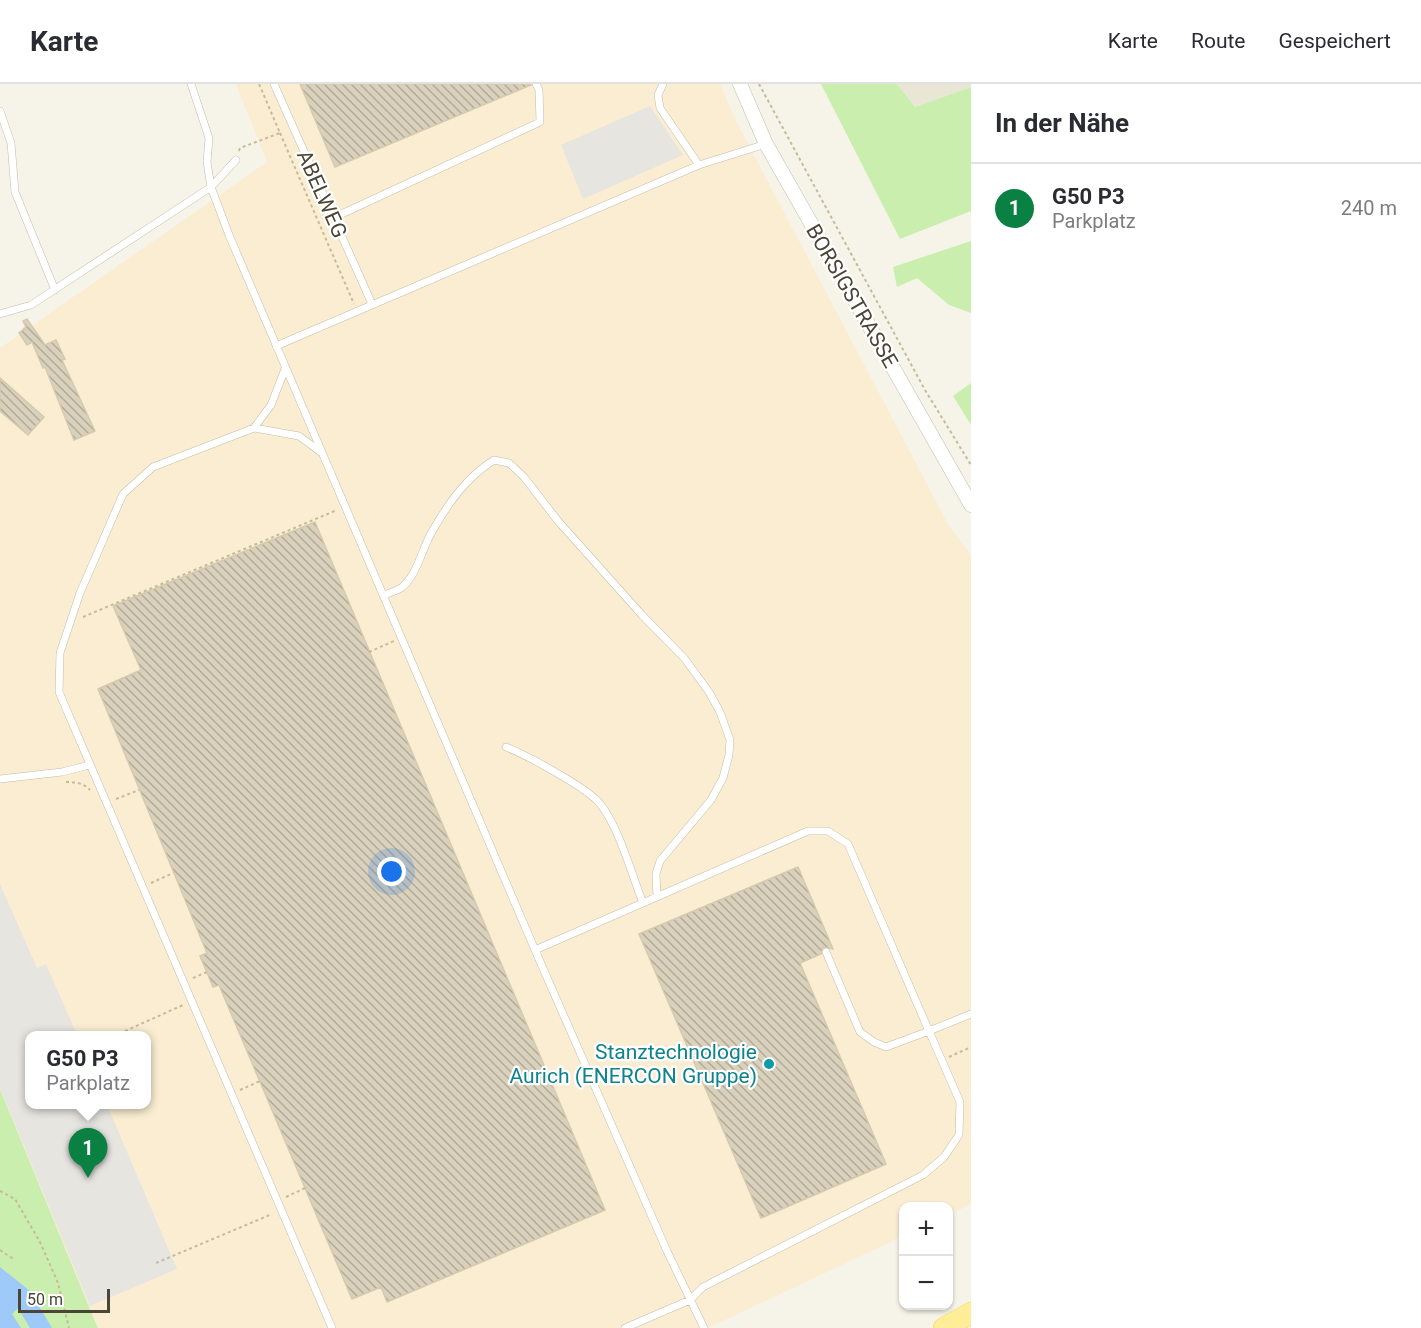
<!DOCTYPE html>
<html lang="de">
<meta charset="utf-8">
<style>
body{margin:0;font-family:Roboto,sans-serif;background:#f2f2f3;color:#2b2b33}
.controls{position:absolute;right:18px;bottom:18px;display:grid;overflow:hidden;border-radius:12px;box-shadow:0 2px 4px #0004}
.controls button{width:54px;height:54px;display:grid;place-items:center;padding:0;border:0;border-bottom:2px solid #e1e1e2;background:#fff;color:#2b2b33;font:30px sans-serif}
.scale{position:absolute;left:18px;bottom:15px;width:92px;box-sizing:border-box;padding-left:6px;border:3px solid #4a4536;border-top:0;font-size:16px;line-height:21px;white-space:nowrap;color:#4a4536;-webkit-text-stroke:4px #fff;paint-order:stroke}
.you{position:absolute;left:392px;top:788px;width:21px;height:21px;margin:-15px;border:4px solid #fff;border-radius:50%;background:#1a73e8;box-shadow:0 0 0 9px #1a73e833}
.badge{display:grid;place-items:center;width:39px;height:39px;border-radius:50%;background:#0b8043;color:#fff;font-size:20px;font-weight:700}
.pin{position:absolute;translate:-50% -50px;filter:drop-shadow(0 2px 3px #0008)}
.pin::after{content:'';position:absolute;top:32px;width:21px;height:18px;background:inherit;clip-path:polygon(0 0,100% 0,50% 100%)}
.popup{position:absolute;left:25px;top:947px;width:126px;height:78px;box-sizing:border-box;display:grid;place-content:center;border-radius:12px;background:#fff;filter:drop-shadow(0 2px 4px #0005);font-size:20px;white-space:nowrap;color:#7c7c81}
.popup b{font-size:22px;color:#2b2b33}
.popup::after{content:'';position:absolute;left:50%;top:100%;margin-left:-12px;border:12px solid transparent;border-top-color:#fff}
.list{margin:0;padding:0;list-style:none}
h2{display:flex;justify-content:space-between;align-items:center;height:78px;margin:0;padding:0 24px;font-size:26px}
h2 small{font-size:20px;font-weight:400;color:#7c7c81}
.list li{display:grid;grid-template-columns:39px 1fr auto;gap:18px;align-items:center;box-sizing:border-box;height:90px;padding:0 24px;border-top:2px solid #e1e1e2}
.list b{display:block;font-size:22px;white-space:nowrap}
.list p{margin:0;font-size:20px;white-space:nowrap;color:#7c7c81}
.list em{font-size:20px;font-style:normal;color:#7c7c81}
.map{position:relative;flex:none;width:971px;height:1244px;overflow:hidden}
header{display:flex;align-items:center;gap:36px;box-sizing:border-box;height:84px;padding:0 30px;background:#fff;border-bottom:2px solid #e1e1e2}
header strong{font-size:28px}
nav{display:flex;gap:33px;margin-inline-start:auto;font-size:21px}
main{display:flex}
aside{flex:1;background:#fff}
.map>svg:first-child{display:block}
.residential{fill:#eae6d6}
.commercial{fill:#faedd2;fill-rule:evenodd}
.green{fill:#caeead}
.parking{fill:#e7e5e0}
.water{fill:#9ecaf9}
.building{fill:url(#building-back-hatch);stroke:#d5caae;stroke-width:1.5}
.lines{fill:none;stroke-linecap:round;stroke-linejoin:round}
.lane-casing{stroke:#c3bda9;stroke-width:8}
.street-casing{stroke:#c3bda9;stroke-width:15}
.primary-casing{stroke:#f1d55b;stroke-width:22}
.path{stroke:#c6bb99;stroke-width:2;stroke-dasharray:3 3;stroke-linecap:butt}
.lane{stroke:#fff;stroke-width:7}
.street{stroke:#fff;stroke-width:14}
.primary{stroke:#ffed98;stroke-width:21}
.culture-dot{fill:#0f9aa8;stroke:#fff;stroke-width:2}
.labels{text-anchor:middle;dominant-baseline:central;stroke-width:4.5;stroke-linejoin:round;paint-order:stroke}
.street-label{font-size:21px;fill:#4a4536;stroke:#fff}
.culture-label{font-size:21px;fill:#0d838f;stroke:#fff;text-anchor:end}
</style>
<header>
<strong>Karte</strong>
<nav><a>Karte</a><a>Route</a><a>Gespeichert</a></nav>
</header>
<main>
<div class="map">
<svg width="971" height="1244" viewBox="0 0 971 1244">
<defs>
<pattern id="building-back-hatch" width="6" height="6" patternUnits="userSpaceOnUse" patternTransform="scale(1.5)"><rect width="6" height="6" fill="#d9d1bc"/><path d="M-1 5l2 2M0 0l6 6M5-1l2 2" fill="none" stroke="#b2ab9a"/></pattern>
</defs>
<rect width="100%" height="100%" fill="#f6f3e8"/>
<path class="residential" d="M897 0H971V3L915 23Z"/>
<path class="commercial" d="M236 0H720L737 39 949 442 971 471V1120L949 1131 948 1122H904L903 1152 708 1244H98L0 1005V264L267 78ZM29 952H146V1020H29Z"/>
<path class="green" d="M821 0H897L915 23 971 3V127L900 155Z
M971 157V229L949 221 917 194 897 203 893 183Z
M971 299V341L953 312Z
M0 1005 92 1230 98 1244H0Z"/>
<path class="parking" d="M650 22 683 71 583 115 561 61Z
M0 800 37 884 46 880 77 951 29 952V1020L107 1021 177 1185 90 1222 0 1004Z"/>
<path class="water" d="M0 1183 30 1207 52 1244H30L18 1224 12 1230 21 1244H0Z"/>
<path class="building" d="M300 0H530L531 1 335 83Z
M27 235 45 261 56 256 65 275 62 276 95 347 74 356 45 283 43 284 32 258 27 261 19 249 26 243 23 237Z
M0 294 44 333 28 351 0 327Z
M315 438 605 1126 387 1218 381 1203 352 1215 219 901 213 903 200 872 207 869 98 605 141 586 113 522Z
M798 783 833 865 823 863 821 870 800 879 886 1080 761 1134 639 850Z"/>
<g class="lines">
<g class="lane-casing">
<path id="lane" d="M191 0 209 54 207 78 211 103 229 151 535 866 667 1167 704 1244
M274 0 372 220
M663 0 658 11 660 24 699 81
M0 27 11 59 15 108 55 206
M333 134 540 38 539 6 536 0
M0 230 31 221 211 103 236 76
M276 262 699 81 766 60
M254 344 271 321 285 285
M322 369 299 352 254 344 153 383 123 410 80 509 60 569 59 608 332 1244
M384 511C389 509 396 507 401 504 418 491 422 463 433 446 449 418 467 393 494 376L509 379 524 393 558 437 642 531 685 575 709 608 720 628 730 656 729 671 723 694 711 716 660 777 656 790 657 813
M506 663C526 671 590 705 601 721 619 744 632 791 643 819
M0 695 62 688 89 681
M535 866 808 747H828L848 760 929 947 971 930
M625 1244 690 1216 703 1203 923 1091 944 1073 959 1051 960 1018 929 947 886 963 874 958 860 948 826 868"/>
</g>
<g class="street-casing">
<path id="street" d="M740 0 766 60 971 421"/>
</g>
<g class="primary-casing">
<path id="primary" d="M944 1244 971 1229"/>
</g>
<path class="path" d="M759 0 925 306 971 381
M280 49 354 220
M239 67 240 64 280 49 259 0
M83 533 337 426
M369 568 394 557
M66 698C75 698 84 699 90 706
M116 715 139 706
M151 799 173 789
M193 894 207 888
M114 952 183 921
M949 973 971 963
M240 1006 260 997
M0 1107 15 1115 40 1158 58 1199 69 1244
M286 1113 305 1104
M0 1166 15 1176
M156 1179 272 1130"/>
<use href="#lane" class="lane"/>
<use href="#street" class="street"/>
<use href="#primary" class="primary"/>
</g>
<circle class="culture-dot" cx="769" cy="980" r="6"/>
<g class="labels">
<g class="street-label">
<text transform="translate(322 110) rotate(66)">ABELWEG</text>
<text transform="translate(852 212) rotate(60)">BORSIGSTRASSE</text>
</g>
<g class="culture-label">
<text x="757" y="968">Stanztechnologie<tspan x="757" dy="24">Aurich (ENERCON Gruppe)</tspan></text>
</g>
</g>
</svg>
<div class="controls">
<button>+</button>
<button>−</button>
</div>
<div class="scale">50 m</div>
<div class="you"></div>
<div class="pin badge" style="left:88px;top:1094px">1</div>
<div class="popup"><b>G50 P3</b>Parkplatz</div>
</div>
<aside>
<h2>In der Nähe<small></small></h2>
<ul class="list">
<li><span class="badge">1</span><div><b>G50 P3</b><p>Parkplatz</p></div><em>240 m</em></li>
</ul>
</aside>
</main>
